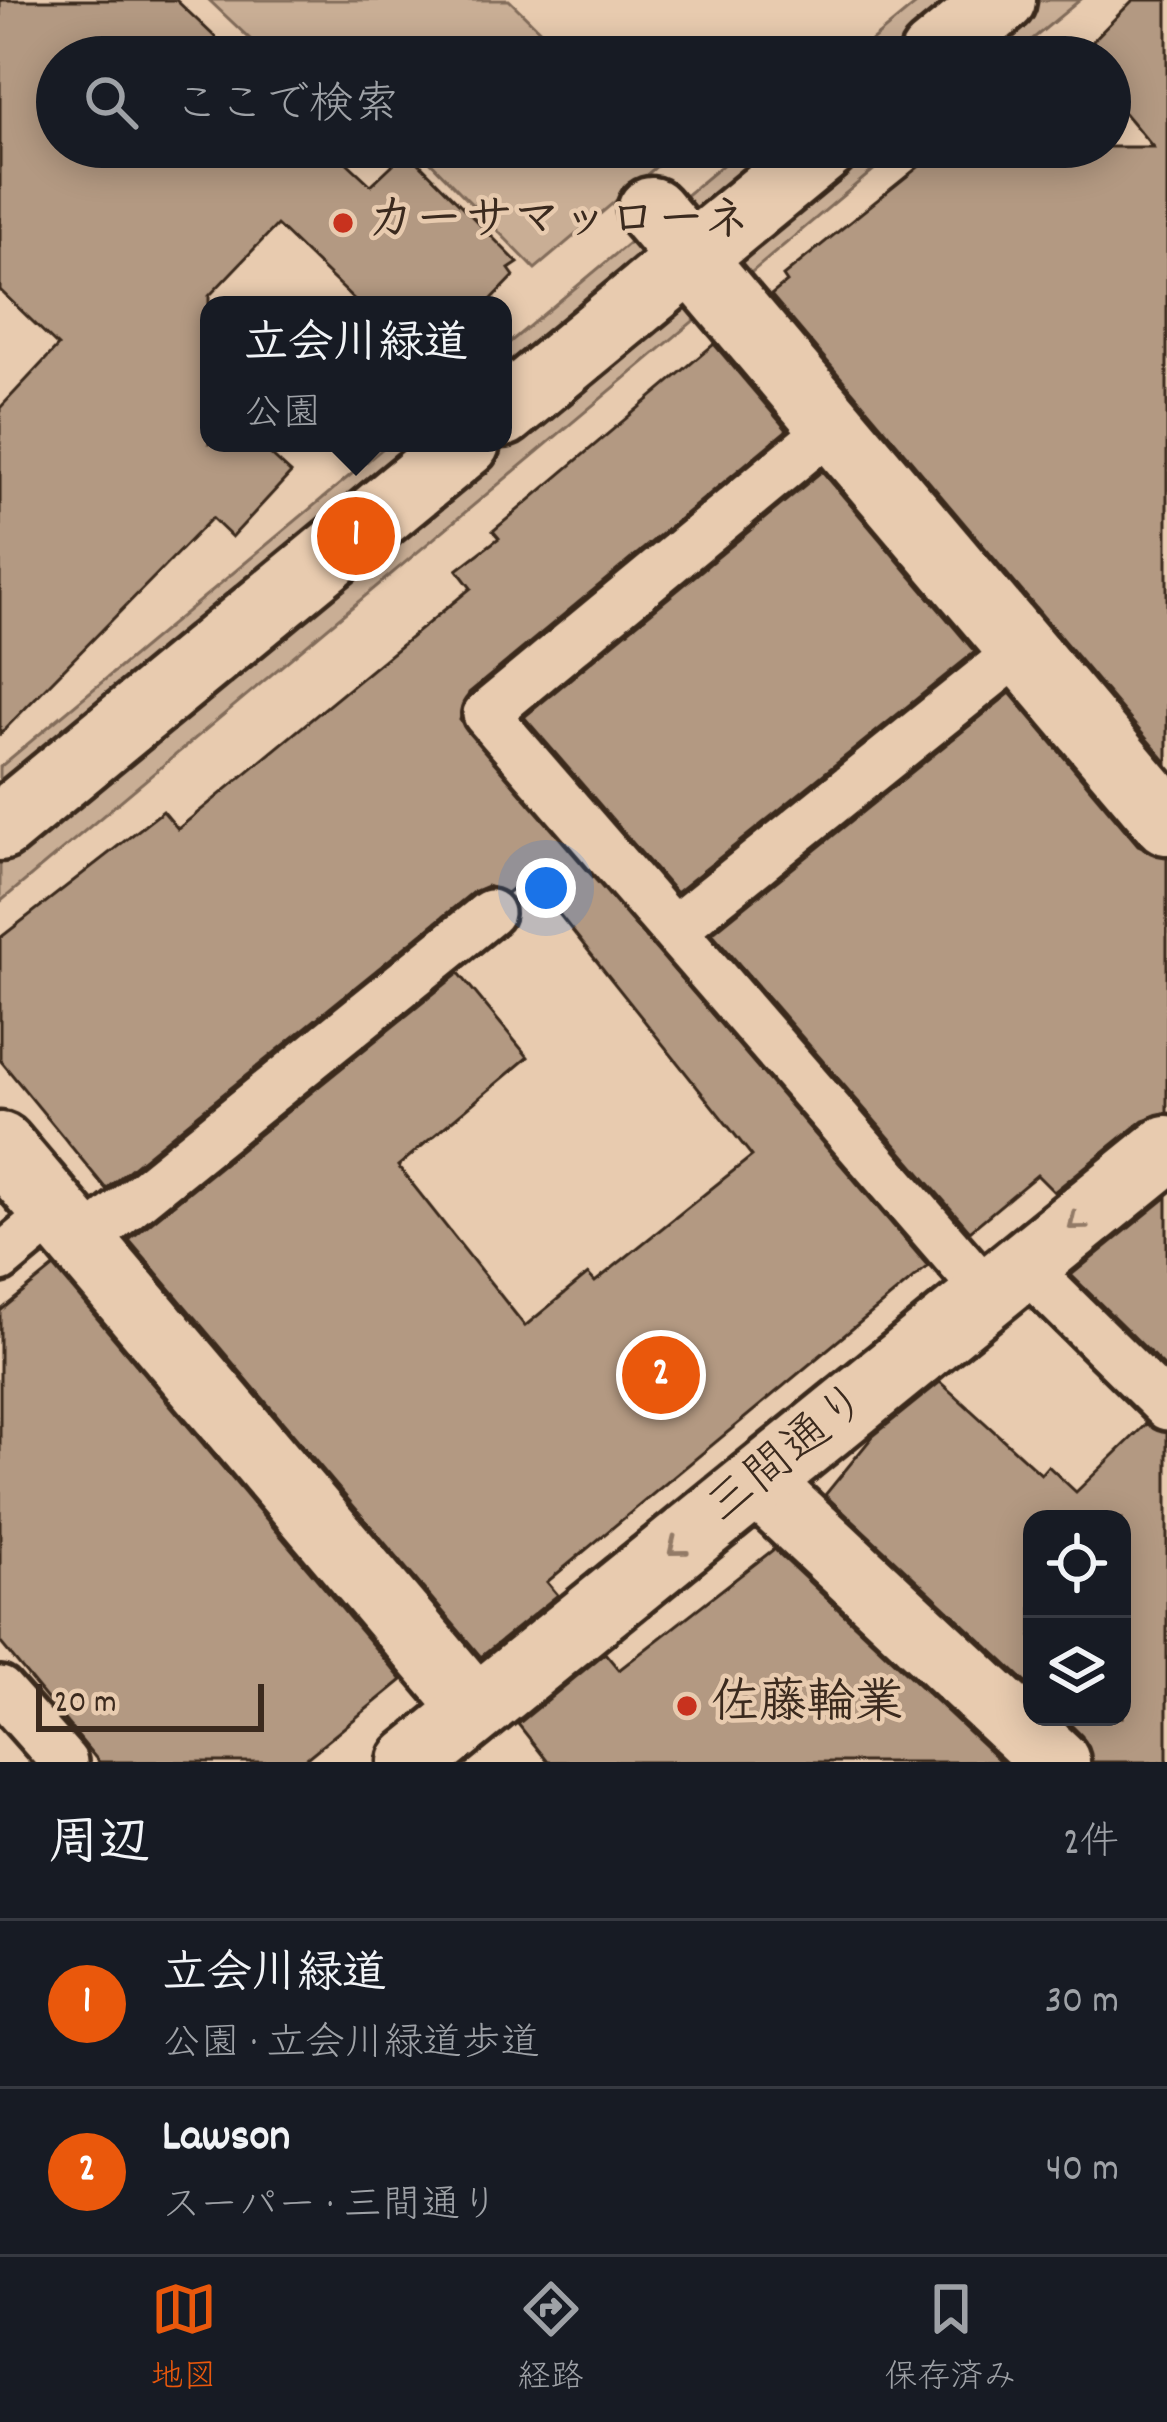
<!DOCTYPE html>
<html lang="ja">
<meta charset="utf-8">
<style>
body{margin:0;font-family:Dekko,"Klee One",sans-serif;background:#242831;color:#f1f3f6}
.controls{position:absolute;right:36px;bottom:36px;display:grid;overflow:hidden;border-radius:24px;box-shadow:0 6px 30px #0003}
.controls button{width:108px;height:108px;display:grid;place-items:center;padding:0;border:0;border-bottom:3px solid #363941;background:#171b24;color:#f1f3f6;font:60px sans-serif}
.scale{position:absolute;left:36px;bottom:30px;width:228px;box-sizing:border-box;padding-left:12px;border:6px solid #3b2a1e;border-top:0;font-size:33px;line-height:42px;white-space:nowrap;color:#3b2a1e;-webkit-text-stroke:9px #e8cbaf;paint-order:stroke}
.you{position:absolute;left:546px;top:888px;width:42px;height:42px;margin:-30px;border:9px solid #fff;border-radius:50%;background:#1a73e8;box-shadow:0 0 0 18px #1a73e833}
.badge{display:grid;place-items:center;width:78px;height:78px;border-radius:50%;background:#ea580c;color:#fff;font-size:39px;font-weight:700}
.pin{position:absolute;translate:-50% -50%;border:6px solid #fff;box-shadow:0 3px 12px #0006}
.popup{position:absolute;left:200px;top:296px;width:312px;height:156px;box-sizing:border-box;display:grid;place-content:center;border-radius:24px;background:#171b24;filter:drop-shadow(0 3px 9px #0005);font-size:39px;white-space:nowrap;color:#9ea1a6}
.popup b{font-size:45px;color:#f1f3f6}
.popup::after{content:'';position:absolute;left:50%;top:100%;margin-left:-24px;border:24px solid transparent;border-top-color:#171b24}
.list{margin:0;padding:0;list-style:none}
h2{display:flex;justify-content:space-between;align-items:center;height:156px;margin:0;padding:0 48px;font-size:51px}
h2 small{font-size:39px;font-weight:400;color:#9ea1a6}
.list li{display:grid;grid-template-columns:78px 1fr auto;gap:36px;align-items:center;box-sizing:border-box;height:168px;padding:0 48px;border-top:3px solid #363941}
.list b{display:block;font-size:45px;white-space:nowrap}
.list p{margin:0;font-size:39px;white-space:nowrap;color:#9ea1a6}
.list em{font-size:39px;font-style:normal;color:#9ea1a6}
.icon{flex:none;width:66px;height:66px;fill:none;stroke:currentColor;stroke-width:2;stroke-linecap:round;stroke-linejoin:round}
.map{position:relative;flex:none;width:1167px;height:1762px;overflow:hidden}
.search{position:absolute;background:#171b24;box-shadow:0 6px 30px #0003;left:36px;right:36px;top:36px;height:132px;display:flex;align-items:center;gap:30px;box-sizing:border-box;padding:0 42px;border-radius:66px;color:#9ea1a6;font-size:45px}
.sheet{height:492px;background:#171b24}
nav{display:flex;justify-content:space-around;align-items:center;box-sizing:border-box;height:168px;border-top:3px solid #363941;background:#171b24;font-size:33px;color:#9ea1a6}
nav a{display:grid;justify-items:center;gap:6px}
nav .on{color:#ea580c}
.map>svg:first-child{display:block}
.green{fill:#c9ae95;stroke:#826c5a;stroke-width:3}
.building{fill:#b39982;stroke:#3b2a1e;stroke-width:3}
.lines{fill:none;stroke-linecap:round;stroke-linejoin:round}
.lane-casing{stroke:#3b2a1e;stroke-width:54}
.street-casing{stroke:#3b2a1e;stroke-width:75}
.secondary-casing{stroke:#3b2a1e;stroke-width:75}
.lane{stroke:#e8cbaf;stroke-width:45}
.street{stroke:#e8cbaf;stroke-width:66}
.secondary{stroke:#e8cbaf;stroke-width:66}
.oneway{stroke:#927a66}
.poi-dot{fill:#c8321e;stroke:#e8cbaf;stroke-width:4.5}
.labels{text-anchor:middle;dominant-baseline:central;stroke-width:9;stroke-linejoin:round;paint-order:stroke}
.poi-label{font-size:48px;font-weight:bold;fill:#3b2a1e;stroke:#e8cbaf;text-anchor:start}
.street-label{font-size:48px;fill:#3b2a1e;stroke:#e8cbaf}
</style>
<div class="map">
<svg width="1167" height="1762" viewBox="0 0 1167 1762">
<rect width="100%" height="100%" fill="#e8cbaf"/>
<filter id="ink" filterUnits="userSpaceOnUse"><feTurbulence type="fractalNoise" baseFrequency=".00833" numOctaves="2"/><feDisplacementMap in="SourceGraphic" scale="24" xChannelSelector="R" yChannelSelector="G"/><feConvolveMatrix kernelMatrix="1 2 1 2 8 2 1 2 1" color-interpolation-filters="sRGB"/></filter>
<g filter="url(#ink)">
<path class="green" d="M209 0H509L567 57H269Z
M921 0H1080L1011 57H852Z
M416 147H660L669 156 535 269Z
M744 147H901L0 902V767L389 443H503V348Z"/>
<path class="building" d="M0 0H176L236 57H57V147H330L371 185 407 151 518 263 509 269 514 276 486 305H360L277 225 209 296V443H258L291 473 232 537 212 518 0 734V408L58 346 0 290Z
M1133 0H1167V763L771 295 787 282 783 276 943 147H1153L1110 96V57H1077Z
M714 344 787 430 469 693 460 720 928 1266 547 1582 558 1595 481 1657 129 1240 459 973 528 1057 398 1166 525 1326 588 1274 595 1282 752 1156 528 875 507 893 487 886 473 892 106 1189 0 1060V938L163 811 178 829 471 588 457 570 499 538 493 531Z
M822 471 975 652 676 893 524 717Z
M1010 693 1138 845 1167 857V1112L1143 1120 1054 1192 1037 1175 970 1231 712 933Z
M1167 1197V1369L1071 1275Z
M54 1267 402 1680 302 1762H99L0 1642V1311Z
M940 1382 1041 1474 1048 1466 1076 1492 1146 1424 1167 1433V1762H1092L1082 1736 1063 1717H1122V1519H1032V1688L825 1495 873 1436Z
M774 1549 1001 1762H548L518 1724 605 1653 619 1670Z"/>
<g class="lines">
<g class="lane-casing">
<path id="lane" d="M835 425 486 714 989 1295
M673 930 1022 649
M80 1245 490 913
M0 1259 55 1213
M1024 1266 1167 1407
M0 1690 64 1762"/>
</g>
<g class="street-casing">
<path id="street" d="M933 57 1002 0
M651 211 1167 821
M503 413 825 147
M0 827 466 443
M0 1146 476 1709
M757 1482 1056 1762"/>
</g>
<g class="secondary-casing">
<path id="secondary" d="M412 1762 1167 1149"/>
</g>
<use href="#lane" class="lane"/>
<use href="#street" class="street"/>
<use href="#secondary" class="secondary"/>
</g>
<defs><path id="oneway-chevron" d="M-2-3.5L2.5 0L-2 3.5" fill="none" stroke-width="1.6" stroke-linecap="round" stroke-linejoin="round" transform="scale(3)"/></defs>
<g class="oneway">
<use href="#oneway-chevron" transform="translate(1076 1223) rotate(141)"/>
<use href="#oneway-chevron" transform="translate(676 1548) rotate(141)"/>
</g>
</g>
<g class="poi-dot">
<circle cx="343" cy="223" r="12"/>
<circle cx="687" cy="1706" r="12"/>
</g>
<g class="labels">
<g class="poi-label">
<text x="367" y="223">カーサマッローネ</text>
<text x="711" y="1706">佐藤輪業</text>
</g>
<g class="street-label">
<text transform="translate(790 1456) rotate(-39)">三間通り</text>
</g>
</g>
</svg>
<div class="controls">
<button><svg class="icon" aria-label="locate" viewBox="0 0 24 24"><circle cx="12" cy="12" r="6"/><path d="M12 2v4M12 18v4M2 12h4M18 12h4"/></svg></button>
<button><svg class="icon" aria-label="layers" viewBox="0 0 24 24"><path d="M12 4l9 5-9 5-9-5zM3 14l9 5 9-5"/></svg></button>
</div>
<div class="scale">20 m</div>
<div class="you"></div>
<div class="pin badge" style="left:356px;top:536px">1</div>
<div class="popup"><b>立会川緑道</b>公園</div>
<div class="pin badge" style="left:661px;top:1375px">2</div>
<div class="search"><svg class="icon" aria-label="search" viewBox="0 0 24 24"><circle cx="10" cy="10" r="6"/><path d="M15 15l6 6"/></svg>ここで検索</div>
</div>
<section class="sheet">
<h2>周辺<small>2件</small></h2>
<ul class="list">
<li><span class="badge">1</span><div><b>立会川緑道</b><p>公園 · 立会川緑道歩道</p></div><em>30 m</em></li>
<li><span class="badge">2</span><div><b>Lawson</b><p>スーパー · 三間通り</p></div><em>40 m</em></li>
</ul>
</section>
<nav>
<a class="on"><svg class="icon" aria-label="map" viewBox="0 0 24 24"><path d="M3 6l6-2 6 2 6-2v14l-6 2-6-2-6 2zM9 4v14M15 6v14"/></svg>地図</a>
<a><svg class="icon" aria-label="directions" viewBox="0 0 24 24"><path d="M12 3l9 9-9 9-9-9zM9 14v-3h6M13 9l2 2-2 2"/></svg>経路</a>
<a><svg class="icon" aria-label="saved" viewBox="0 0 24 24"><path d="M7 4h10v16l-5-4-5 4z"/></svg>保存済み</a>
</nav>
